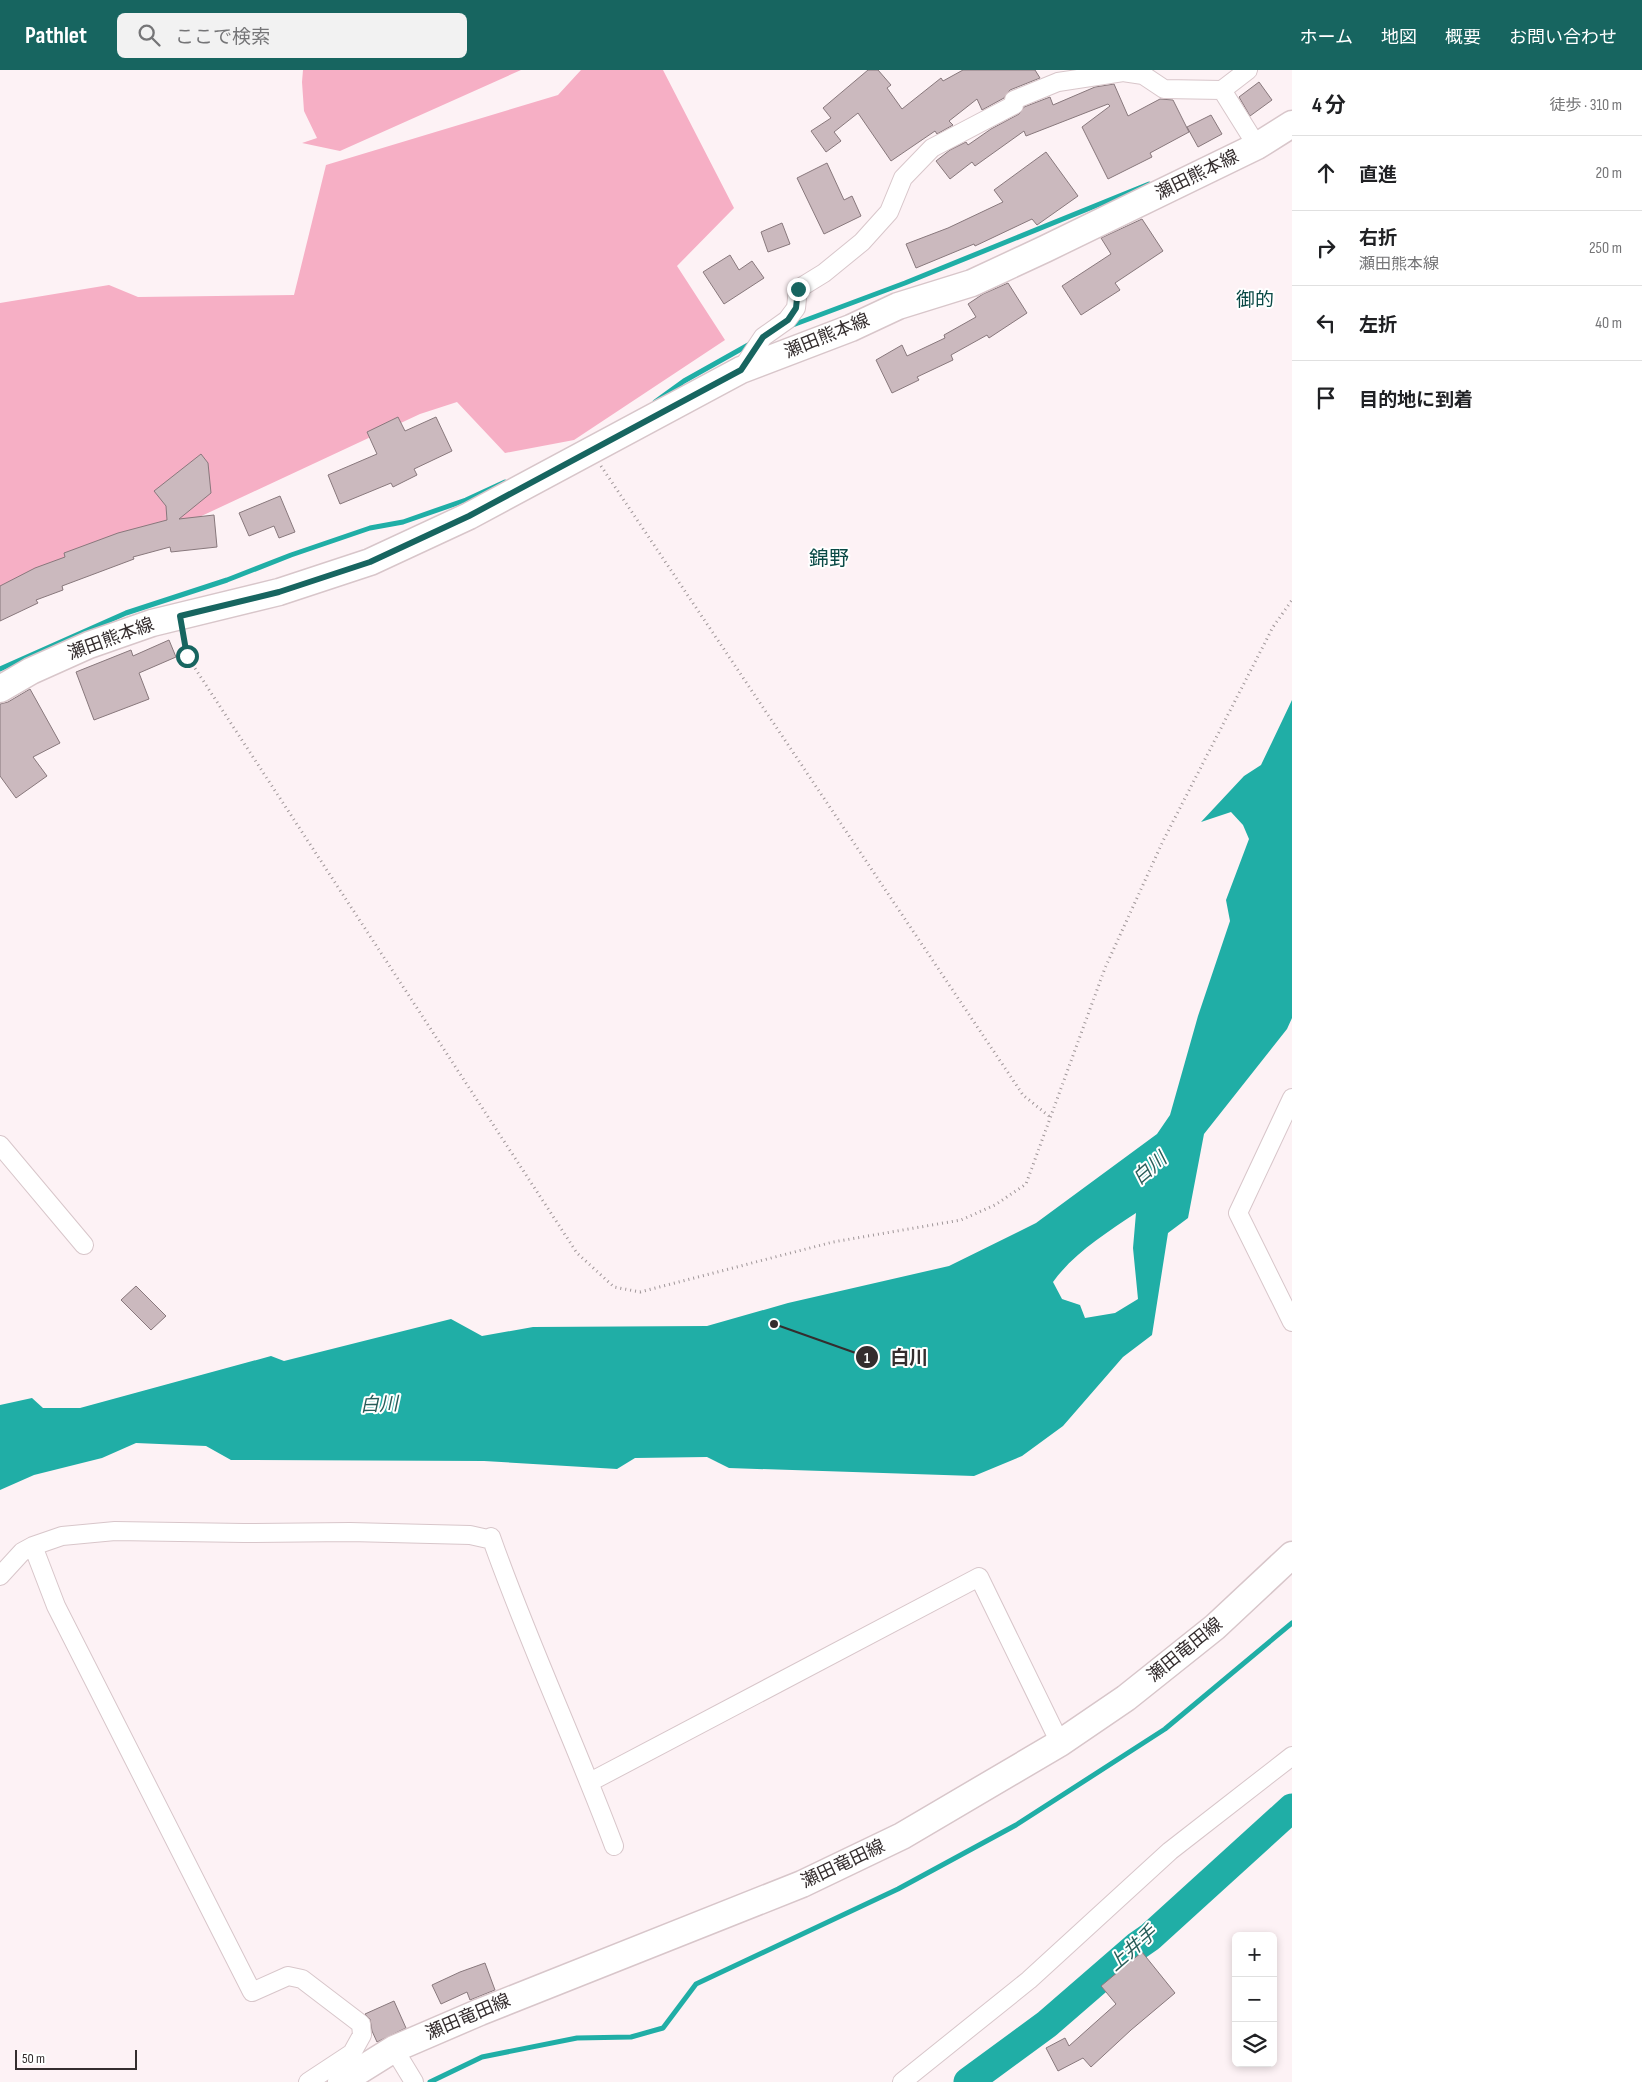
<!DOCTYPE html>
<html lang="ja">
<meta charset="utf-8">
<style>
body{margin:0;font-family:"Sofia Sans Condensed","Noto Sans JP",sans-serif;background:#f2f2f2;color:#202124}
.controls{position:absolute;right:15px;bottom:15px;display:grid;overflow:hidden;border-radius:8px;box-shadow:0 2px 8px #0003}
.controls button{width:45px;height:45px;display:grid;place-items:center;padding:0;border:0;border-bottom:1px solid #e0e0e0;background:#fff;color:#202124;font:25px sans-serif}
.scale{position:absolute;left:15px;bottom:12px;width:122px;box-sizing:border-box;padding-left:5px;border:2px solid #342d2e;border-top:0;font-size:14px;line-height:18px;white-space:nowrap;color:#342d2e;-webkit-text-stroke:4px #fff;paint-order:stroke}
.stop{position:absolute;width:15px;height:15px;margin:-11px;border:4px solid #176560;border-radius:50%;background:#fff}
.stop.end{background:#176560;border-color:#fff;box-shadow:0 1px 5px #0008}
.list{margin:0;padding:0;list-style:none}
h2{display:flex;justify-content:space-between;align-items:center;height:65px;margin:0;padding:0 20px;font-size:21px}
h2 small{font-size:16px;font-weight:400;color:#757577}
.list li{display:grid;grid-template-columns:32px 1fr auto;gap:15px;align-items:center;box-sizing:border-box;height:75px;padding:0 20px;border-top:1px solid #e0e0e0}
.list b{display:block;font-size:19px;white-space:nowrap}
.list p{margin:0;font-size:16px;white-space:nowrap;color:#757577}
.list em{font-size:16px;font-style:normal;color:#757577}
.icon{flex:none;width:28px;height:28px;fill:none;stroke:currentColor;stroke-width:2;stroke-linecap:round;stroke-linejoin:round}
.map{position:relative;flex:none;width:1292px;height:2012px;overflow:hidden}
header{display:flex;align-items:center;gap:30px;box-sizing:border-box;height:70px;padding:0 25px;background:#176560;color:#fff}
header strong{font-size:24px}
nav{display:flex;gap:28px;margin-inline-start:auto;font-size:18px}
.search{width:350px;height:45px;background:#f2f2f2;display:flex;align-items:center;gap:12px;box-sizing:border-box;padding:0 18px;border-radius:8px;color:#757577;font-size:19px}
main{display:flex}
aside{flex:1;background:#fff}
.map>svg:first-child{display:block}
.green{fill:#f6afc5}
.water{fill:#20aea6;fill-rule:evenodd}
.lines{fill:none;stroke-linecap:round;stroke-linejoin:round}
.stream{stroke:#20aea6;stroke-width:5}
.river{stroke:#20aea6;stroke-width:29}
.building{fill:#cbb9be;stroke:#88787c}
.street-casing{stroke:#d8c6ca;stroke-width:20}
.secondary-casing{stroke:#d8c6ca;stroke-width:29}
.path{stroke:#9f9698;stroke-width:3;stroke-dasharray:1 4;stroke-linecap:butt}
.street{stroke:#fff;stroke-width:18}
.secondary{stroke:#fff;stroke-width:26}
.route{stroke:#176560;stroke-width:6}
.labels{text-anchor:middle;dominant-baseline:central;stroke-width:4;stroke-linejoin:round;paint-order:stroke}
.street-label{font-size:18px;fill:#342d2e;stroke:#fff}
.neighbourhood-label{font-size:19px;fill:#094945;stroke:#fff}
.water-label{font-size:19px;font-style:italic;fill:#285d59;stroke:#fff}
.quarter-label{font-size:20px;fill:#094945;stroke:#fff}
.leader{fill:none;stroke:#342d2e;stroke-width:2}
.callout-dot{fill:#342d2e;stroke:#fff;stroke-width:2}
.mark-label{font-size:15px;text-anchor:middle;font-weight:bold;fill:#fff}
.callout-label{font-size:19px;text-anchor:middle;font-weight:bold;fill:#342d2e;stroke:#fff;stroke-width:4;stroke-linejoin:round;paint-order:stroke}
</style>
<header>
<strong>Pathlet</strong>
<div class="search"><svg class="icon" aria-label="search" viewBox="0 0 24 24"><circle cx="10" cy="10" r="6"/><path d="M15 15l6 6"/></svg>ここで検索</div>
<nav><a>ホーム</a><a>地図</a><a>概要</a><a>お問い合わせ</a></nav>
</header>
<main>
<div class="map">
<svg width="1292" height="2012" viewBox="0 0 1292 2012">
<rect width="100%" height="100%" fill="#fdf2f5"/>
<path class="green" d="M303 0H521L340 81 302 73 317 68 304 41 302 12Z
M581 0H663L734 138 677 196 725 270 574 370 505 383 457 332 420 344 0 540V233L109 215 138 227 294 225 326 95 558 25Z"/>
<path class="water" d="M1292 630V948L1287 959 1204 1064 1188 1148 1168 1163 1152 1265 1123 1287 1063 1356 1022 1386 974 1406 729 1398 707 1387 635 1388 617 1399 484 1391 231 1390 206 1376 136 1373 102 1388 34 1405 0 1420V1335L32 1328 43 1338H80L271 1286 284 1291 451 1249 482 1266 533 1257 707 1256 788 1233 949 1196 1036 1153 1157 1064 1170 1045 1198 946 1230 851 1226 830 1249 769 1243 755 1231 742 1201 752 1244 706 1261 695ZM1136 1143 1133 1178 1138 1229 1115 1243 1085 1248 1080 1235 1062 1229 1053 1212C1074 1183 1106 1163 1136 1143Z"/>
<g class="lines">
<path class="stream" d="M790 256 905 213 1149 114
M655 332 684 311 750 274
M0 599 126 543 227 510 291 485 370 458 403 452 466 430 505 412
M430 2012 482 1987 577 1968 631 1967 663 1958 696 1914 898 1819 1016 1755 1165 1659 1292 1553"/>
<path class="river" d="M968 2012 1047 1954 1137 1876 1150 1867 1292 1738"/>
</g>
<path class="building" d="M868 0H878L891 15 887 18 902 39 941 8 943 11 963 0H1035L1040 8 1010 20 1004 28 982 40 977 29 949 51 953 55 937 64 935 61 891 91 858 43 834 62 841 71 826 82 811 61 831 48 823 38Z
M1259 12 1272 30 1250 46 1239 27Z
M1114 14 1128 46 1160 29 1173 30 1189 62 1150 83 1152 87 1108 109 1082 57 1110 36 1108 34 1026 66 1024 61 975 96 972 92 950 109 936 91 950 80 966 72 968 75 991 59 1019 44 1024 37 1050 27 1053 35 1095 17Z
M1211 45 1222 64 1198 77 1187 57Z
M1046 82 1078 126 1037 155 1032 149 975 176 974 174 916 198 906 174 948 158 1003 132 994 120Z
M827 93 844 130 852 126 861 146 824 164 797 108Z
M1142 149 1163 181 1115 213 1120 220 1081 245 1062 216 1111 184 1101 168Z
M782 153 790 174 768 182 761 162Z
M730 185 739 200 752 191 764 208 724 234 703 202Z
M1008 213 1027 243 989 268 987 265 951 285 953 290 917 307 919 310 892 323 876 290 902 275 907 286 945 268 944 265 976 247 968 234 983 224Z
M398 347 405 361 436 347 452 381 414 399 417 405 393 417 391 413 340 434 328 405 377 384 367 362Z
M201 384 208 393 211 423 179 449 214 445 217 477 171 482 170 477 133 487 134 489 62 516 63 520 36 530 38 533 0 551V516L35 498 65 487 64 483 118 463 167 450 166 436 154 421Z
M280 426 295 462 279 468 274 456 249 466 239 443Z
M169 570 176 587 139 603 149 629 94 650 76 602 131 580 133 586Z
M30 619 60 673 33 687 47 706 16 728 0 706V634L8 632Z
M136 1216 166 1246 151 1260 121 1230Z
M1142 1882 1175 1923 1131 1960 1091 1997 1083 1988 1058 2001 1046 1978 1065 1968 1069 1976 1116 1934 1101 1916Z
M485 1893 495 1920 470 1930 467 1922 441 1934 432 1915 460 1902Z
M394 1931 406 1958 377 1972 372 1961 370 1949 365 1944Z"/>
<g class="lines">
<g class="street-casing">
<path id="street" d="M1222 20 1248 0
M741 300 763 267 787 250 796 238 798 219 824 203 862 172 889 142 903 108 932 78 1014 35V30L1058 12 1123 2 1143 5 1164 19 1222 20 1257 76
M1292 1028 1238 1143 1292 1252
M0 1075 84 1175
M33 1476 56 1536 252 1922 288 1906 302 1909 361 1954 362 1965 352 1983 308 2012
M0 1506 22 1482 33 1476 62 1466 115 1461 244 1463 350 1462 470 1465 488 1469 491 1467C528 1572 575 1672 614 1776
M590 1712 979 1507 1060 1673
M394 1979 414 2012
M902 2012 1029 1910 1170 1781 1292 1686"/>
</g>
<g class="secondary-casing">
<path id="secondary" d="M0 619 31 601 89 575 152 553 279 522 370 492 469 446 741 300 851 258 898 236 972 213 1045 179 1257 76 1292 54
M341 2012 394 1979 480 1942 802 1814 902 1766 1060 1673 1126 1628 1215 1557 1292 1485"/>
</g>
<path class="path" d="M601 396 1023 1025 1050 1047
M184 566 187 586 577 1183 614 1217 640 1222 833 1172 961 1150 995 1135 1026 1114 1105 898 1163 771 1273 557 1292 530"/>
<use href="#street" class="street"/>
<use href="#secondary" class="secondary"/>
</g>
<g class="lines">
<path class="route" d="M187 586 180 546 279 522 370 492 469 446 741 300 763 267 788 250 796 238 798 219"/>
</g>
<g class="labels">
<g class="street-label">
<text transform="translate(1197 105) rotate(-26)">瀬田熊本線</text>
<text transform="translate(827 266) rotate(-22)">瀬田熊本線</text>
<text transform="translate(111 569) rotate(-20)">瀬田熊本線</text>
<text transform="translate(1185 1580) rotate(-39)">瀬田竜田線</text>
<text transform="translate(843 1794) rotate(-25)">瀬田竜田線</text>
<text transform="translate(468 1947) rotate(-23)">瀬田竜田線</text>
</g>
<g class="neighbourhood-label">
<text x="1255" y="230">御的</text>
</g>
<g class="water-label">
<text transform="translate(1150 1099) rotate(-41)">白川</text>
<text transform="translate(379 1335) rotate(-2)">白川</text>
<text transform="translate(1133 1879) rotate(-41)">上井手</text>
</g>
<g class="quarter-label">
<text x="829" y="489">錦野</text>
</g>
</g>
<path class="leader" d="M774 1254L867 1287"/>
<g class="callout-dot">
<circle cx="774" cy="1254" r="5"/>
<circle cx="867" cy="1287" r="12"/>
</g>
<g class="mark-label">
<text x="867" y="1293">1</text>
</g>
<g class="callout-label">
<text x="909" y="1294">白川</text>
</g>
</svg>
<div class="controls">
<button>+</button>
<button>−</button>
<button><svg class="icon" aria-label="layers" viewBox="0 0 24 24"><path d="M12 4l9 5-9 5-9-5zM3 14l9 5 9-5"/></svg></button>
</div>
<div class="scale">50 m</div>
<div class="stop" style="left:187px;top:586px"></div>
<div class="stop end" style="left:798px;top:219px"></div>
</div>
<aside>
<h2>4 分<small>徒歩 · 310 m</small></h2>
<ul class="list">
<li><svg class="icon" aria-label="ahead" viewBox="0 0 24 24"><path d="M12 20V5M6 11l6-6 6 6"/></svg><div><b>直進</b></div><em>20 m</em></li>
<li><svg class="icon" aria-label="right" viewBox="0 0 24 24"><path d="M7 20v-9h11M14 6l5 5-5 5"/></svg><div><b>右折</b><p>瀬田熊本線</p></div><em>250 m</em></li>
<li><svg class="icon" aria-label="left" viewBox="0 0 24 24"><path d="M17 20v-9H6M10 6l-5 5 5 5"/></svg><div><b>左折</b></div><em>40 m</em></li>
<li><svg class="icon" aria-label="arrive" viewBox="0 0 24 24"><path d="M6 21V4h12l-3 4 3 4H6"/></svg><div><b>目的地に到着</b></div></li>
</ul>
</aside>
</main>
